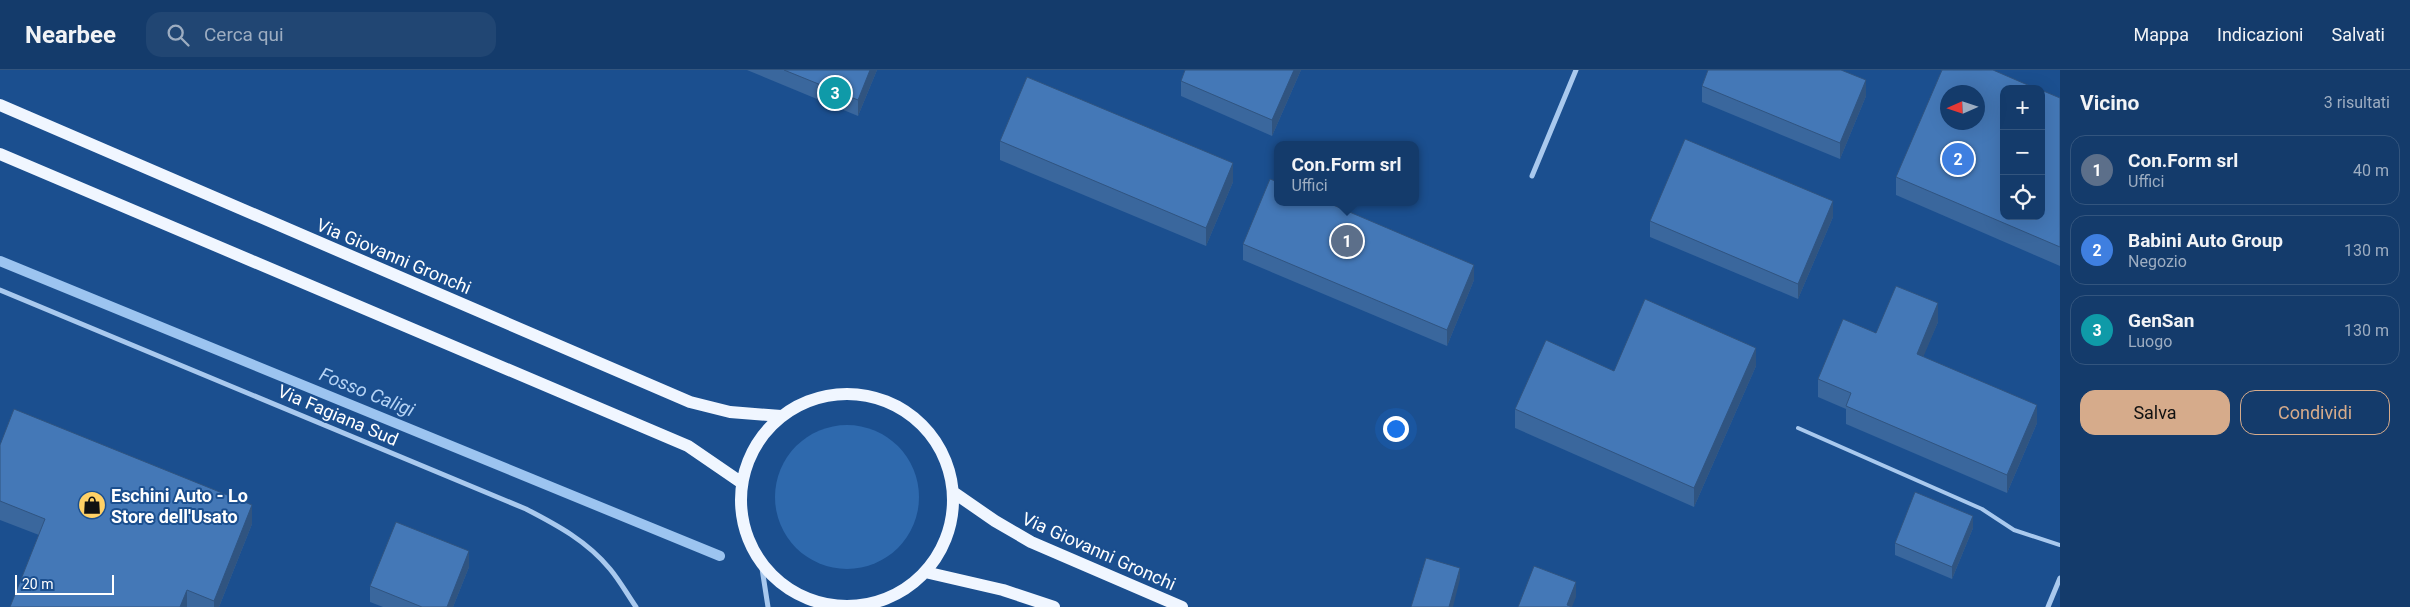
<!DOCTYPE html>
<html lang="it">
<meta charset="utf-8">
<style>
body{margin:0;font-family:Roboto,sans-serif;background:#214673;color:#f1f3f6}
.controls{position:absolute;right:15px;top:15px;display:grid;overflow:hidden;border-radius:10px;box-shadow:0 5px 20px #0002}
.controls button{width:45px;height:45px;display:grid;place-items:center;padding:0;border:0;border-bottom:1px solid #33557e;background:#143b6b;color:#f1f3f6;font:25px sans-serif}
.compass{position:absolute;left:1940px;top:15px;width:45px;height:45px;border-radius:50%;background:#143b6b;box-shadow:0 5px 20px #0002;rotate:267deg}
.scale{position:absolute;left:15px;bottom:12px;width:99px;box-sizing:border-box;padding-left:5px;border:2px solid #fff;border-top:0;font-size:14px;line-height:18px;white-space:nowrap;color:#fff;-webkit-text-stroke:4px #1b4f8f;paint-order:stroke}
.you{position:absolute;left:1395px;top:358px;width:18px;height:18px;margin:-12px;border:4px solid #fff;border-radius:50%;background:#1a73e8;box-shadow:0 0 0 8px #1a73e833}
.badge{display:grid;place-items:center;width:32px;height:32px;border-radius:50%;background:#d6ab8b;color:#fff;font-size:16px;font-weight:700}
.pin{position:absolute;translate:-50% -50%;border:2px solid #fff;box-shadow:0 1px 5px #0006}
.popup{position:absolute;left:1274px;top:71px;width:145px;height:65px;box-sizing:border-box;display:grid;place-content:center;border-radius:10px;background:#143b6b;filter:drop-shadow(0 1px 4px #0005);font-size:16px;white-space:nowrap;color:#9dadc1}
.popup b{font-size:19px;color:#f1f3f6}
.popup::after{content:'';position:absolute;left:50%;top:100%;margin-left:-10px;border:10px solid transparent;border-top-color:#143b6b}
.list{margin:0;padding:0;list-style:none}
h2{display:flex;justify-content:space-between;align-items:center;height:65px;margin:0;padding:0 20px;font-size:21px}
h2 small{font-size:16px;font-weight:400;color:#9dadc1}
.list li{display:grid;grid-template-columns:32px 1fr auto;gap:15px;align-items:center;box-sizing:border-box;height:70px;margin:0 10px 10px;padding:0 10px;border:1px solid #33557e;border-radius:15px}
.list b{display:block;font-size:19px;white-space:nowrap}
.list p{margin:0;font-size:16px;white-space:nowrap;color:#9dadc1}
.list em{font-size:16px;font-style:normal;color:#9dadc1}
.actions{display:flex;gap:10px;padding:15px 20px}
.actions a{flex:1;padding:11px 0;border:1px solid #d6ab8b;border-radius:15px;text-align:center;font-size:18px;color:#d6ab8b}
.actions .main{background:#d6ab8b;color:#111}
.icon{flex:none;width:28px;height:28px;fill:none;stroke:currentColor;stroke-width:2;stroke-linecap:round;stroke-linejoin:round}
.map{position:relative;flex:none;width:2060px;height:537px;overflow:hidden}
header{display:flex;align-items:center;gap:30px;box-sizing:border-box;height:70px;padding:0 25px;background:#143b6b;border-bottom:1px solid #33557e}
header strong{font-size:24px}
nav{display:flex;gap:28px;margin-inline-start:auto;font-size:18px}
.search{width:350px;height:45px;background:#214673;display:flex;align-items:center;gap:12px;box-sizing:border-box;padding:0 18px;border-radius:15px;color:#9dadc1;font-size:19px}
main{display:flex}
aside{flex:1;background:#143b6b}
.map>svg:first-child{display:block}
.green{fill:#2e69ad}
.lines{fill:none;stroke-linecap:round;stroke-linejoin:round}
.stream{stroke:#9cc4f0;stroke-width:10}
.lane{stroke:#a9c9ee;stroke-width:4}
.street{stroke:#a9c9ee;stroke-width:5}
.primary{stroke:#f0f6ff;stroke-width:12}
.wall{fill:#3a679d}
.shaded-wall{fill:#305480}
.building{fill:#4478b7;stroke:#305480;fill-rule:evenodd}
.labels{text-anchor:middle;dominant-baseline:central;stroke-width:4;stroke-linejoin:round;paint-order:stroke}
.street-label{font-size:18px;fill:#fff;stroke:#1b4f8f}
.poi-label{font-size:18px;font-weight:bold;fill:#fff;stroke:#1b4f8f;text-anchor:start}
.water-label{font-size:19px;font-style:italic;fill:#b5d3f5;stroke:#1b4f8f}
</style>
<header>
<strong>Nearbee</strong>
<div class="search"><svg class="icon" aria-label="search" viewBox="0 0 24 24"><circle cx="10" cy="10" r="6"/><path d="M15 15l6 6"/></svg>Cerca qui</div>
<nav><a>Mappa</a><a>Indicazioni</a><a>Salvati</a></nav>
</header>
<main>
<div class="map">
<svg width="2060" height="537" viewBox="0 0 2060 537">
<rect width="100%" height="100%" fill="#1b4f8f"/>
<path class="green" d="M775 427a72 72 0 1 1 144 0a72 72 0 1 1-144 0Z"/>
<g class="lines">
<path class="stream" d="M0 191 720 486"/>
<path class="lane" d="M1798 358 1982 439 2014 460 2060 475"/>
<path class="street" d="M1532 106 1576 0
M0 220 526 439C557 455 587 471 610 499 620 511 627 524 636 537
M761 492 768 537
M850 537H851
M2048 537 2060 508"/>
<path class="primary" d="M0 35 690 332 730 342 781 346
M0 84 688 376 742 413
M741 430a106 106 0 1 1 212 0a106 106 0 1 1-212 0Z
M953 422 995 451 1031 472 1182 537
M925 502 1003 520 1054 537"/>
</g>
<path class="wall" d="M747 0H877L858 46Z
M1301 0 1272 66 1181 26V11Z
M1702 16 1866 26 1840 89 1702 32Z
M2060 28V196L1896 125V107Z
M1000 71 1233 112 1206 176 1000 90Z
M1833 147 1798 229 1650 167V151Z
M1243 174 1474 210 1447 276 1243 190Z
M1938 252 1923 286 2037 353 2007 423 1846 354V339L1818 327V309L1876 263Z
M1756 296 1694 437 1515 358V339L1614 301Z
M0 375 252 454 219 537H10L39 465 0 450Z
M1973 458 1952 509 1895 485V473Z
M469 497 453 537H383L370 532V516Z"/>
<path class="shaded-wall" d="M870 0H877L858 46V30Z
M1294 0H1301L1272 66V50Z
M1866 10V26L1840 89V73Z
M1233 93V112L1206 176V158Z
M1833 131V147L1798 229V214Z
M1474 195V210L1447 276V260Z
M1938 233V252L1917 302V284Z
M1756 278V296L1694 437V418Z
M2037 335V353L2007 423V405Z
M252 435V454L219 537H214V531Z
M1973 446V458L1952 509V497Z
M469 481V497L453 537H447Z
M1460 498V509L1453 537H1449Z
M1576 512V527L1572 537 1567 535Z
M187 520V537H180Z"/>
<path class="building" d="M784 0H870L858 30Z
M1185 0H1294L1272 50 1181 11Z
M1708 0H1841L1866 10 1840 73 1702 16Z
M1942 0H1993L2037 19H2004V146H2041V20L2060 28V177L1896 107ZM1948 22H1978V52H1948Z
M1027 7 1233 93 1206 158 1000 71Z
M1685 69 1833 131 1798 214 1650 151Z
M1270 109 1278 112V132H1326L1474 195 1447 260 1243 174Z
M1896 216 1938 233 1917 284 2037 335 2007 405 1846 336 1851 323 1818 309 1843 249 1876 263Z
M1645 229 1756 278 1694 418 1515 339 1546 270 1614 301Z
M14 339 252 435 214 531 187 520 180 537H10L45 449 0 431V375Z
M1915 422 1973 446 1952 497 1895 473Z
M396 452 469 481 447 537H422L370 516Z
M1426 488 1460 498 1449 537H1411Z
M1534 496 1576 512 1567 535 1572 537H1518Z"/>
<defs>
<g id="shop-disc" transform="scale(1.4375)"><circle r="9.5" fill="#ffd166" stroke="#1b4f8f"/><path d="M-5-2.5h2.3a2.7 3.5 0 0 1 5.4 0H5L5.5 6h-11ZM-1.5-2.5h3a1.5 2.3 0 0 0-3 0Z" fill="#111"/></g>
</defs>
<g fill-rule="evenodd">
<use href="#shop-disc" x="92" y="435"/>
</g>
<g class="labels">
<g class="street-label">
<text transform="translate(394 186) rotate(23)">Via Giovanni Gronchi</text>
<text transform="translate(338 345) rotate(23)">Via Fagiana Sud</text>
<text transform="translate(1099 481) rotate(24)">Via Giovanni Gronchi</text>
</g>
<g class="poi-label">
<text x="111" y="425">Eschini Auto - Lo<tspan x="111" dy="21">Store dell'Usato</tspan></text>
</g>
<g class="water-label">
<text transform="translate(367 322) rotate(22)">Fosso Caligi</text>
</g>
</g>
</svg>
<div class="controls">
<button>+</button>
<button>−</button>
<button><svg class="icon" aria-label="locate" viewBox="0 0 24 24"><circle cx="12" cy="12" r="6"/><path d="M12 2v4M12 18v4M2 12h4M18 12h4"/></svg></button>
</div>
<svg class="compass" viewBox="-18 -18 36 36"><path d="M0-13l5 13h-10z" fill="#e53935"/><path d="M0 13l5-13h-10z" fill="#9dadc1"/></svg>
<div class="scale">20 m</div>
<div class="you"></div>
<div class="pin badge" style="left:1347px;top:171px;background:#5c6f8a">1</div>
<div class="popup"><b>Con.Form srl</b>Uffici</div>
<div class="pin badge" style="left:1958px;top:89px;background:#3f7fe0">2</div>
<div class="pin badge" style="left:835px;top:23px;background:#0f9aa8">3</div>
</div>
<aside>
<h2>Vicino<small>3 risultati</small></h2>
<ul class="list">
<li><span class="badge" style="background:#5c6f8a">1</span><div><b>Con.Form srl</b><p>Uffici</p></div><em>40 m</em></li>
<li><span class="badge" style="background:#3f7fe0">2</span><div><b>Babini Auto Group</b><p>Negozio</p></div><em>130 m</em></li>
<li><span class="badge" style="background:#0f9aa8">3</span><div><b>GenSan</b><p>Luogo</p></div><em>130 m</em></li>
</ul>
<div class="actions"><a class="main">Salva</a><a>Condividi</a></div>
</aside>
</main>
